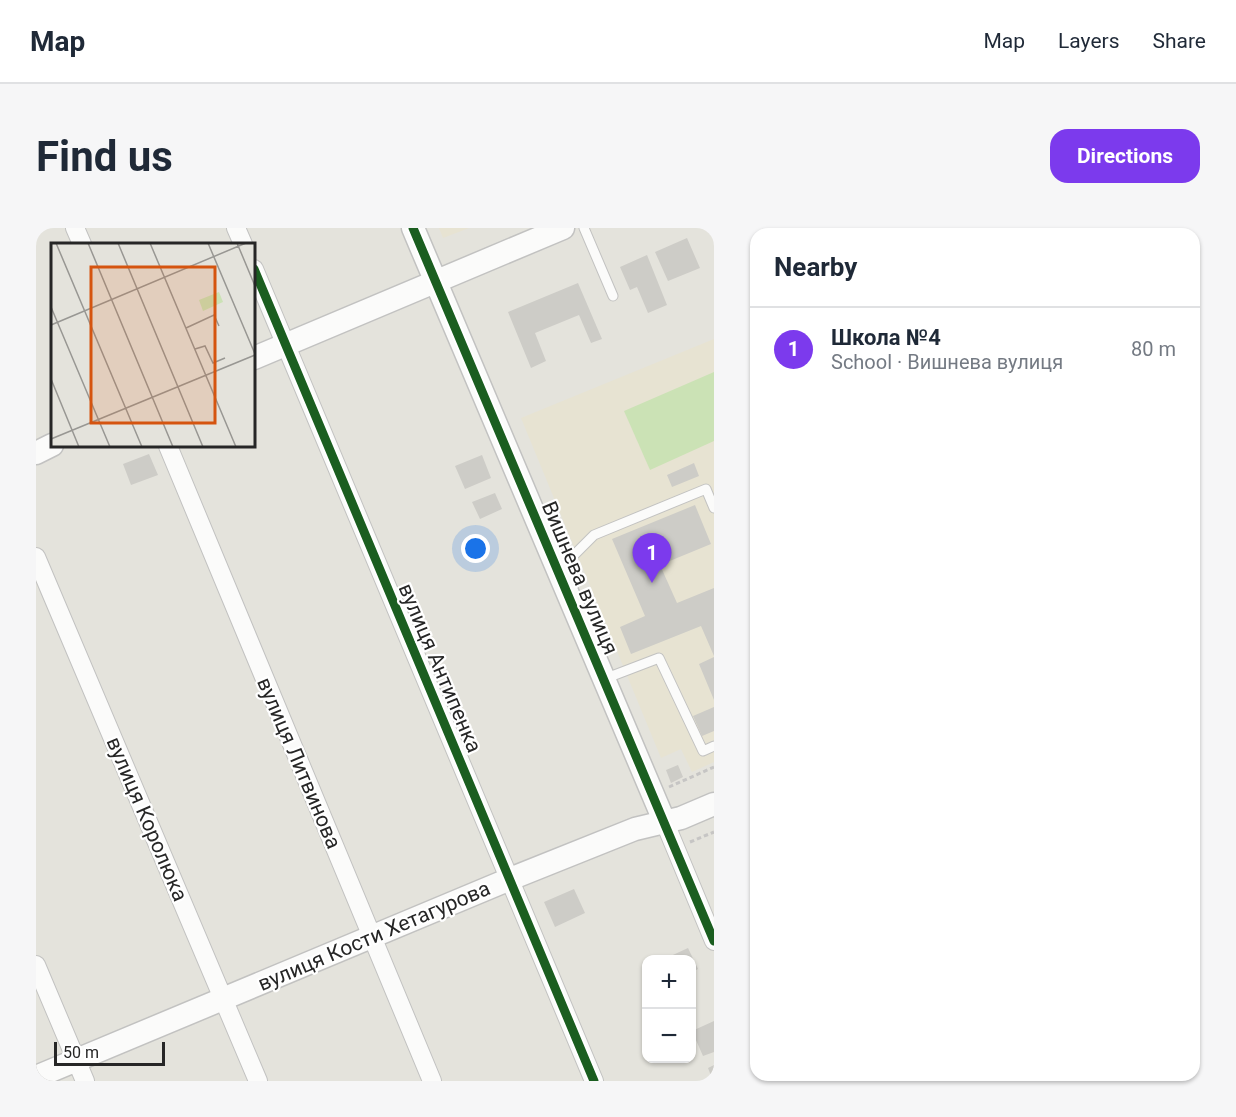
<!DOCTYPE html>
<meta charset="utf-8">
<style>
body{margin:0;font-family:Roboto,sans-serif;background:#f6f6f7;color:#1f2937}
.controls{position:absolute;right:18px;bottom:18px;display:grid;overflow:hidden;border-radius:12px;box-shadow:0 2px 4px #0004}
.controls button{width:54px;height:54px;display:grid;place-items:center;padding:0;border:0;border-bottom:2px solid #e0e1e3;background:#fff;color:#1f2937;font:30px sans-serif}
.scale{position:absolute;left:18px;bottom:15px;width:111px;box-sizing:border-box;padding-left:6px;border:3px solid #262626;border-top:0;font-size:16px;line-height:21px;white-space:nowrap;color:#262626;-webkit-text-stroke:4px #fff;paint-order:stroke}
.you{position:absolute;left:440px;top:321px;width:21px;height:21px;margin:-15px;border:4px solid #fff;border-radius:50%;background:#1a73e8;box-shadow:0 0 0 9px #1a73e833}
.badge{display:grid;place-items:center;width:39px;height:39px;border-radius:50%;background:#7c3aed;color:#fff;font-size:20px;font-weight:700}
.pin{position:absolute;translate:-50% -50px;filter:drop-shadow(0 2px 3px #0008)}
.pin::after{content:'';position:absolute;top:32px;width:21px;height:18px;background:inherit;clip-path:polygon(0 0,100% 0,50% 100%)}
.list{margin:0;padding:0;list-style:none}
h2{display:flex;justify-content:space-between;align-items:center;height:78px;margin:0;padding:0 24px;font-size:26px}
h2 small{font-size:20px;font-weight:400;color:#747a83}
.list li{display:grid;grid-template-columns:39px 1fr auto;gap:18px;align-items:center;box-sizing:border-box;height:84px;padding:0 24px;border-top:2px solid #e0e1e3}
.list b{display:block;font-size:22px;white-space:nowrap}
.list p{margin:0;font-size:20px;white-space:nowrap;color:#747a83}
.list em{font-size:20px;font-style:normal;color:#747a83}
.map{position:relative;flex:none;width:678px;height:853px;overflow:hidden;border-radius:18px}
header{display:flex;align-items:center;gap:36px;box-sizing:border-box;height:84px;padding:0 30px;background:#fff;border-bottom:2px solid #e0e1e3}
header strong{font-size:28px}
nav{display:flex;gap:33px;margin-inline-start:auto;font-size:21px}
.intro{display:flex;align-items:center;justify-content:space-between;box-sizing:border-box;height:144px;padding:0 36px}
h1{margin:0;font-size:42px}
.button{padding:15px 27px;border-radius:18px;background:#7c3aed;color:#fff;font-size:21px;font-weight:700}
main{display:flex;gap:36px;padding:0 36px}
aside{flex:1;background:#fff;border-radius:18px;box-shadow:0 2px 4px #0004}
.map>svg:first-child{display:block}
.education{fill:#e7e3d2}
.pitch{fill:#cbe2b5}
.building{fill:#cdccc7}
.lines{fill:none;stroke-linecap:round;stroke-linejoin:round}
.service-casing{stroke:#c2c2c1;stroke-width:11}
.minor-casing{stroke:#c2c2c1;stroke-width:20}
.tertiary-casing{stroke:#c2c2c1;stroke-width:25}
.path{stroke:#c6c5c4;stroke-width:3;stroke-dasharray:4.5 3;stroke-linecap:butt}
.service{stroke:#fbfbfa;stroke-width:9}
.minor{stroke:#fbfbfa;stroke-width:18}
.tertiary{stroke:#fbfbfa;stroke-width:22}
.cycleway-casing{stroke:#fff;stroke-width:13}
.cycleway{stroke:#1b5e20;stroke-width:9}
.labels{text-anchor:middle;dominant-baseline:central;stroke-width:4.5;stroke-linejoin:round;paint-order:stroke}
.street-label{font-size:21px;fill:#262626;stroke:#fff}
.inset-road{fill:none;stroke:#989793;stroke-width:1.5}
.view{fill:#d5540f;fill-opacity:0.15;stroke:#d5540f;stroke-width:3}
.inset-edge{fill:none;stroke:#262626;stroke-width:3}
</style>
<header>
<strong>Map</strong>
<nav><a>Map</a><a>Layers</a><a>Share</a></nav>
</header>
<div class="intro"><h1>Find us</h1><a class="button">Directions</a></div>
<main>
<div class="map">
<svg width="678" height="853" viewBox="0 0 678 853">
<rect width="100%" height="100%" fill="#e4e3dc"/>
<path class="education" d="M403 0H433L407 10Z
M678 111V534L656 544 645 521 625 530 485 190Z"/>
<path class="pitch" d="M678 144V213L614 242 588 183Z"/>
<path class="building" d="M651 10 664 40 632 53 619 24Z
M611 27 631 77 612 85 601 59 594 62 584 39Z
M542 55 566 111 555 115 543 87 499 105 510 133 495 140 472 84Z
M113 226 122 247 95 257 87 236Z
M446 227 455 250 429 261 419 238Z
M658 235 663 248 636 259 631 247Z
M459 265 466 281 444 291 436 274Z
M659 277 675 316 624 337 641 375 678 360V428L665 398 595 426 584 399 609 388 576 311Z
M678 429V472L663 436Z
M678 479V503L666 508 657 488Z
M642 537 647 549 635 555 630 542Z
M538 661 549 685 519 699 508 674Z
M652 720 662 741 656 744V732H626Z
M678 793V824L667 828 656 803Z
M678 837V853H677L672 840Z"/>
<g class="lines">
<g class="service-casing">
<path id="service" d="M548 0 577 68
M519 336 539 326 558 307 670 261 678 280
M568 451 623 430 667 523 678 518"/>
</g>
<g class="minor-casing">
<path id="minor" d="M39 0 46 16
M200 0 207 16
M218 41 558 853
M132 218 396 853
M0 329 222 853
M629 595 678 713
M0 737 49 853"/>
</g>
<g class="tertiary-casing">
<path id="tertiary" d="M377 0 629 595
M218 130 527 0
M0 225 16 217
M0 849 474 651 599 601 645 590 678 576"/>
</g>
<path class="path" d="M633 559 678 539
M654 614 678 604"/>
<use href="#service" class="service"/>
<use href="#minor" class="minor"/>
<use href="#tertiary" class="tertiary"/>
<g class="cycleway-casing">
<path id="cycleway" d="M377 0 678 713
M218 41 558 853"/>
</g>
<use href="#cycleway" class="cycleway"/>
</g>
<g class="labels">
<g class="street-label">
<text transform="translate(544 350) rotate(67)">Вишнева вулиця</text>
<text transform="translate(404 440) rotate(67)">вулиця Антипенка</text>
<text transform="translate(263 535) rotate(67)">вулиця Литвинова</text>
<text transform="translate(111 591) rotate(67)">вулиця Королюка</text>
<text transform="translate(338 708) rotate(-23)">вулиця Кости Хетагурова</text>
</g>
</g>
<g transform="translate(15 15)">
<rect width="204" height="204" fill="#e4e3dc"/>
<path d="M168 49 172 59 152 68 148 57Z" fill="#cbe2b5"/>
<path class="inset-road" d="M5 0 91 204M37 0 122 204M67 0 152 204M99 0 185 204M157 0 204 111M186 0 204 43M0 64 59 204M0 82 195 0M135 85 163 72 168 83M144 106 154 103 162 120 174 115M0 136 28 204M0 196 204 112"/>
<path class="view" d="M40 24H164V180H40Z"/>
<rect width="204" height="204" class="inset-edge"/>
</g>
</svg>
<div class="controls">
<button>+</button>
<button>−</button>
</div>
<div class="scale">50 m</div>
<div class="you"></div>
<div class="pin badge" style="left:616px;top:355px">1</div>
</div>
<aside>
<h2>Nearby<small></small></h2>
<ul class="list">
<li><span class="badge">1</span><div><b>Школа №4</b><p>School · Вишнева вулиця</p></div><em>80 m</em></li>
</ul>
</aside>
</main>
